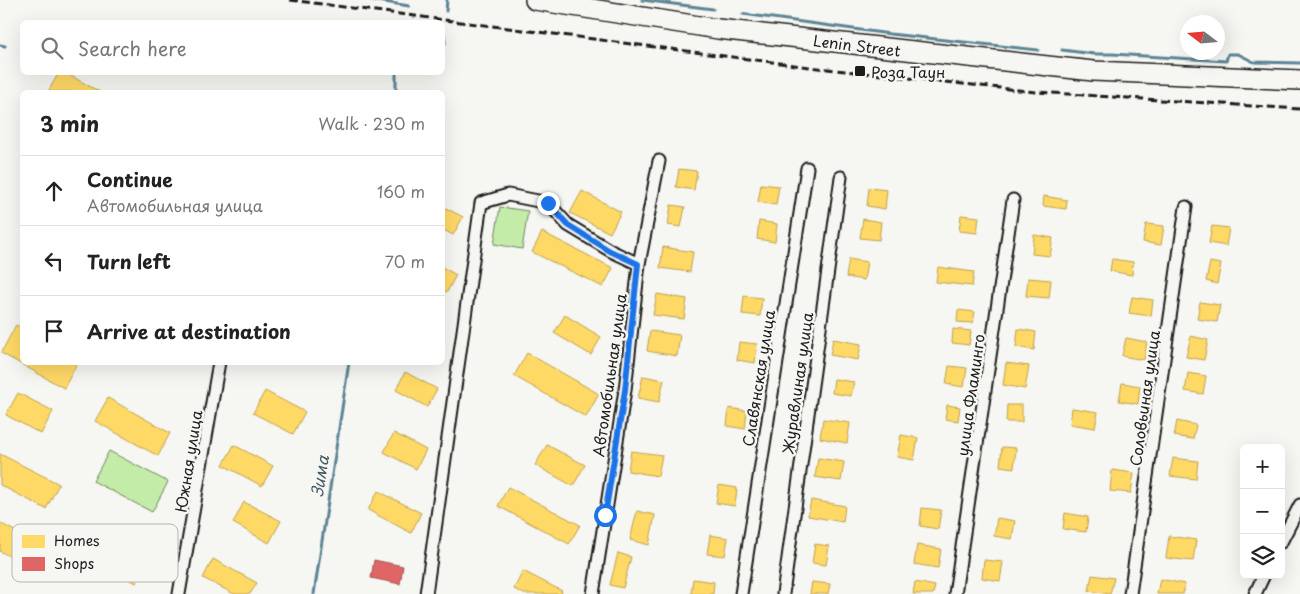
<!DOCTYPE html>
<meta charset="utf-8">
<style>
body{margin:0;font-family:"Playpen Sans",sans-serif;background:#f2f2f2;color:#222}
.controls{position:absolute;right:15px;bottom:15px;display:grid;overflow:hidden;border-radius:8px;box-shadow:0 5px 20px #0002}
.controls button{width:45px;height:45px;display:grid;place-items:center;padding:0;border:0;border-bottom:1px solid #e0e0e0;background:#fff;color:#222;font:25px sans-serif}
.compass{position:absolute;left:1180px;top:15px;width:45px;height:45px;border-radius:50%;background:#fff;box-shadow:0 5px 20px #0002;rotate:286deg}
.stop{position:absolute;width:15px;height:15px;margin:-11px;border:4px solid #1a73e8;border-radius:50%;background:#fff}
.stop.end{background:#1a73e8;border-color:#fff;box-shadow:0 1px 5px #0008}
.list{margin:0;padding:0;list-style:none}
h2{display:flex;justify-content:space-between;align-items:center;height:65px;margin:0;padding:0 20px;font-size:21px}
h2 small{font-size:16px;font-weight:400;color:#767676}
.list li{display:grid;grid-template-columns:32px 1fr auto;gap:15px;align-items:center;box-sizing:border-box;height:70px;padding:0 20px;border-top:1px solid #e0e0e0}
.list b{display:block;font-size:19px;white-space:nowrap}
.list p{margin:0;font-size:16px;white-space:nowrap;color:#767676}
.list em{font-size:16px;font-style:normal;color:#767676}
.icon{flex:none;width:28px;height:28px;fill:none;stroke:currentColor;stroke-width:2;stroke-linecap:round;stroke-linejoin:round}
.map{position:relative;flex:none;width:1300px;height:594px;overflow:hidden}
.search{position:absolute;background:#fff;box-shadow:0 5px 20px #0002;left:20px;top:20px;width:425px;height:55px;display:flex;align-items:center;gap:12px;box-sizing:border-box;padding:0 18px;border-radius:8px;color:#767676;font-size:19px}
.panel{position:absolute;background:#fff;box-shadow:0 5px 20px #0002;left:20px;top:90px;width:425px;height:275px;border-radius:8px}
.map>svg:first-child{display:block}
.green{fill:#c3eca8;stroke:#708462}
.homes{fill:#ffd966;stroke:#bba050}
.shops{fill:#e06666;stroke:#a55050}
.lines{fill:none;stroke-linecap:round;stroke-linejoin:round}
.stream{stroke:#5b8495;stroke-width:3}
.minor-casing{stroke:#1c1c1c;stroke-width:15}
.primary-casing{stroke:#1c1c1c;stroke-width:22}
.minor{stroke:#f6f6f2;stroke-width:11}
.primary{stroke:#f6f6f2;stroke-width:19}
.rail{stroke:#1c1c1c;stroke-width:3;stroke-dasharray:8 4;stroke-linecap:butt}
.route{stroke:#1a73e8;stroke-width:6}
.poi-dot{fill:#1c1c1c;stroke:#f6f6f2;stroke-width:2}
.labels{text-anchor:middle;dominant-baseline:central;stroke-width:5;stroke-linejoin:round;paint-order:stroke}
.street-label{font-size:15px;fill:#1c1c1c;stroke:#f6f6f2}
.poi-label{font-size:15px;fill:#1c1c1c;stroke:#f6f6f2;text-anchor:start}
.water-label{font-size:16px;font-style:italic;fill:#415963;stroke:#f6f6f2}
.key{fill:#f6f6f2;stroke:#b5b5b2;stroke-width:1}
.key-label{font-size:14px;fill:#1c1c1c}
</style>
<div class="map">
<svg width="1300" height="594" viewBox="0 0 1300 594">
<rect width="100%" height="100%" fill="#f6f6f2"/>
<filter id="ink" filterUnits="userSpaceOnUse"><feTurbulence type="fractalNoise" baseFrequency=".02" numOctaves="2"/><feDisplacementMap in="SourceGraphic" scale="10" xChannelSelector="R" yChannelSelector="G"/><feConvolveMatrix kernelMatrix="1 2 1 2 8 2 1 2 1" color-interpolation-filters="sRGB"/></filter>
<g filter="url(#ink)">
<path class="green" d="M500 207 528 211 522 249 494 244Z
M109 451 168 482 152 512 93 481Z"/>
<path class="homes" d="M59 72H64L100 92H48Z
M679 169 697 171 694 190 676 187Z
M761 184 779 186 776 205 758 202Z
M869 188 887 190 885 209 867 206Z
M582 191 621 212 610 233 570 213Z
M1044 196 1067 200 1066 209 1043 206Z
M671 205 685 207 681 227 668 225Z
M442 206 463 217 453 235 442 229Z
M961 215 979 217 977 233 959 231Z
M863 219 881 222 879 240 860 238Z
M759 221 777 224 775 242 757 239Z
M1146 224 1164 226 1161 245 1143 242Z
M1212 226 1229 228 1226 246 1209 243Z
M542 232 613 268 603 287 532 252Z
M1034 235 1053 238 1050 256 1032 254Z
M663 247 693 252 690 272 660 268Z
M849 259 867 262 864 280 846 277Z
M1112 259 1133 262 1132 275 1110 271Z
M1210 262 1221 264 1217 284 1206 281Z
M442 267 456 275 447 292 442 290Z
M938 267 974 272 972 286 936 282Z
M1028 278 1051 280 1049 298 1026 296Z
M657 294 687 299 684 319 653 315Z
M744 296 762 298 760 316 742 314Z
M1132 297 1153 300 1151 316 1129 313Z
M1200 302 1220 305 1217 322 1197 319Z
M958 310 975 312 973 323 957 322Z
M565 315 601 337 591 355 554 333Z
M16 325 22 328V362H78L64 388 1 353Z
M953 329 971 331 969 345 952 343Z
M1018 329 1036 332 1034 350 1016 347Z
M650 331 680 335 677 356 647 351Z
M1191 336 1208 340 1204 360 1186 357Z
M1126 338 1147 342 1144 360 1122 356Z
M833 339 861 344 858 360 830 355Z
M739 342 757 344 755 363 737 360Z
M527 353 599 394 586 417 514 376Z
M1006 363 1029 366 1025 389 1003 385Z
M949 366 967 368 964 387 946 384Z
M405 372 437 389 427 407 396 390Z
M1188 373 1206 376 1203 394 1185 391Z
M643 376 664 380 659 402 638 398Z
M834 379 854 382 851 396 832 393Z
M1122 383 1140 386 1138 404 1119 401Z
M265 391 305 412 293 434 253 413Z
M18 393 53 411 41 434 6 415Z
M108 398 170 433 158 456 95 421Z
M947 405 960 407 958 421 945 419Z
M1007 405H1022V422H1006Z
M729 408 747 411 745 429 727 426Z
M1072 408 1098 412 1095 428 1070 424Z
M823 419 850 423 847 443 820 438Z
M1177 421 1196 425 1193 439 1174 436Z
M394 433 426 450 416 469 384 452Z
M901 435 918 438 914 460 897 457Z
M234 445 273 466 262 486 223 465Z
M547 445 585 465 573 486 535 465Z
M1002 447 1016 448 1014 468 1000 466Z
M631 451 662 455 658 476 628 471Z
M0 454 59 484 46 509 0 485Z
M818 458 844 462 841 481 815 477Z
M1173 458 1198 461 1196 479 1170 476Z
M1112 470 1134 473 1131 493 1110 491Z
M719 485 737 488 735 506 716 503Z
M508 487 580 525 569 544 498 506Z
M378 491 421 513 411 533 368 510Z
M811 500 845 506 843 522 808 516Z
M244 502 281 521 269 543 233 523Z
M922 508 941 510 938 529 920 526Z
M637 511 655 515 649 545 630 540Z
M1065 513 1088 517 1086 532 1063 529Z
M997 518 1015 521 1012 539 994 536Z
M0 523 35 542 23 564 0 551Z
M86 525 149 560 136 583 73 548Z
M710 535 728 538 725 556 707 554Z
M1169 536 1196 540 1193 561 1166 558Z
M815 544 829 546 826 565 812 563Z
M917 545 941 549 938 568 914 564Z
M618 553 631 557 623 588 610 585Z
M213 559 257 583 250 594H234L203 578Z
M984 560 1003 562 1000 581 982 578Z
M523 571 562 591 561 594H524L514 589Z
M1092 575 1114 578 1110 594 1089 591Z
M693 579 714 582 713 594H691Z
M1160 579 1185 584 1183 594H1157Z
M812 582 830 584 828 594H810Z
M915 582 935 586 933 594H913Z"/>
<path class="shops" d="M374 560 403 566 400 584 371 578Z"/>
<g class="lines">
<path class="stream" d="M372 0 409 6
M642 0 713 9
M446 11 447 0
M743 14 890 34 1038 50
M442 43H445L444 34
M0 45 5 46
M1062 50 1094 54H1112L1226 61 1228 54H1238L1254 62 1300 63
M396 92V72
M314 594 349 362"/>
<g class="minor-casing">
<path id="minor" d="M1281 542 1300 505
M179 594 219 362
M426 594 481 203 508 195 548 203 568 225 611 251 639 264
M593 594 625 390 639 264 659 161
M741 594 807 168
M783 594 841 177
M955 594 1013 200
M1130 594 1186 207
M1255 594 1264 575"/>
</g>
<g class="primary-casing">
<path id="primary" d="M535 0 718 29 1093 71 1300 80"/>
</g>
<use href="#minor" class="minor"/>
<use href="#primary" class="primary"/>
<path class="rail" d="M290 0 818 68 1036 92 1300 109"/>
</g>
</g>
<g class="lines" filter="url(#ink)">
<path class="route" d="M548 203 568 225 610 251 638 264 625 390 605 515"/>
</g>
<rect class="poi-dot" x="854" y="65" width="12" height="12" rx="2.5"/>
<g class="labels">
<g class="street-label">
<text transform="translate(857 45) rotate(7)">Lenin Street</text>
<text transform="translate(609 375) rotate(-82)">Автомобильная улица</text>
<text transform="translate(758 378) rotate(-81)">Славянская улица</text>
<text transform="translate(797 383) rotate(-82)">Журавлиная улица</text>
<text transform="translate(970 395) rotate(-82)">улица Фламинго</text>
<text transform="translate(1144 398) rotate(-82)">Соловьиная улица</text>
<text transform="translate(188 461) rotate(-81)">Южная улица</text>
</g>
<g class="poi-label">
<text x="871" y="71">Роза Таун</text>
</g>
<g class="water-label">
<text transform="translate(319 476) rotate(-81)">Зима</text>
</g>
</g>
<rect x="12" y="524" width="166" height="58" rx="8" class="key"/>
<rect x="22" y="535" width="23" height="13" fill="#ffd966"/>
<rect x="22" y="557" width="23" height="14" fill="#e06666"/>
<g class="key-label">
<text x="54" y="546">Homes</text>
<text x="54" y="569">Shops</text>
</g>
</svg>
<div class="controls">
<button>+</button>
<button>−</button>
<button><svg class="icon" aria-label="layers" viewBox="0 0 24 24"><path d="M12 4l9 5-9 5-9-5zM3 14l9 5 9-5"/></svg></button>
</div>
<svg class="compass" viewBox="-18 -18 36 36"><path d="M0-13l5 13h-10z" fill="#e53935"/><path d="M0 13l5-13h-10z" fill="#767676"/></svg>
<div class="stop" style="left:605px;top:515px"></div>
<div class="stop end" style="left:548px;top:203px"></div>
<div class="search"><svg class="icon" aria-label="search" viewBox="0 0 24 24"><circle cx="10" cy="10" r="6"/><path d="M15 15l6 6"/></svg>Search here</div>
<section class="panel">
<h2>3 min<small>Walk · 230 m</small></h2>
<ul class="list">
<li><svg class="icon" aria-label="ahead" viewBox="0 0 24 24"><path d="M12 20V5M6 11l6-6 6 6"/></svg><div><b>Continue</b><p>Автомобильная улица</p></div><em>160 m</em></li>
<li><svg class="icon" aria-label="left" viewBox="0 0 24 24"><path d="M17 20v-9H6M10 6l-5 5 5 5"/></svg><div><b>Turn left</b></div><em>70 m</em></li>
<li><svg class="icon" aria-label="arrive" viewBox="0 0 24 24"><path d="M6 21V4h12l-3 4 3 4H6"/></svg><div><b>Arrive at destination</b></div></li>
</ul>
</section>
</div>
